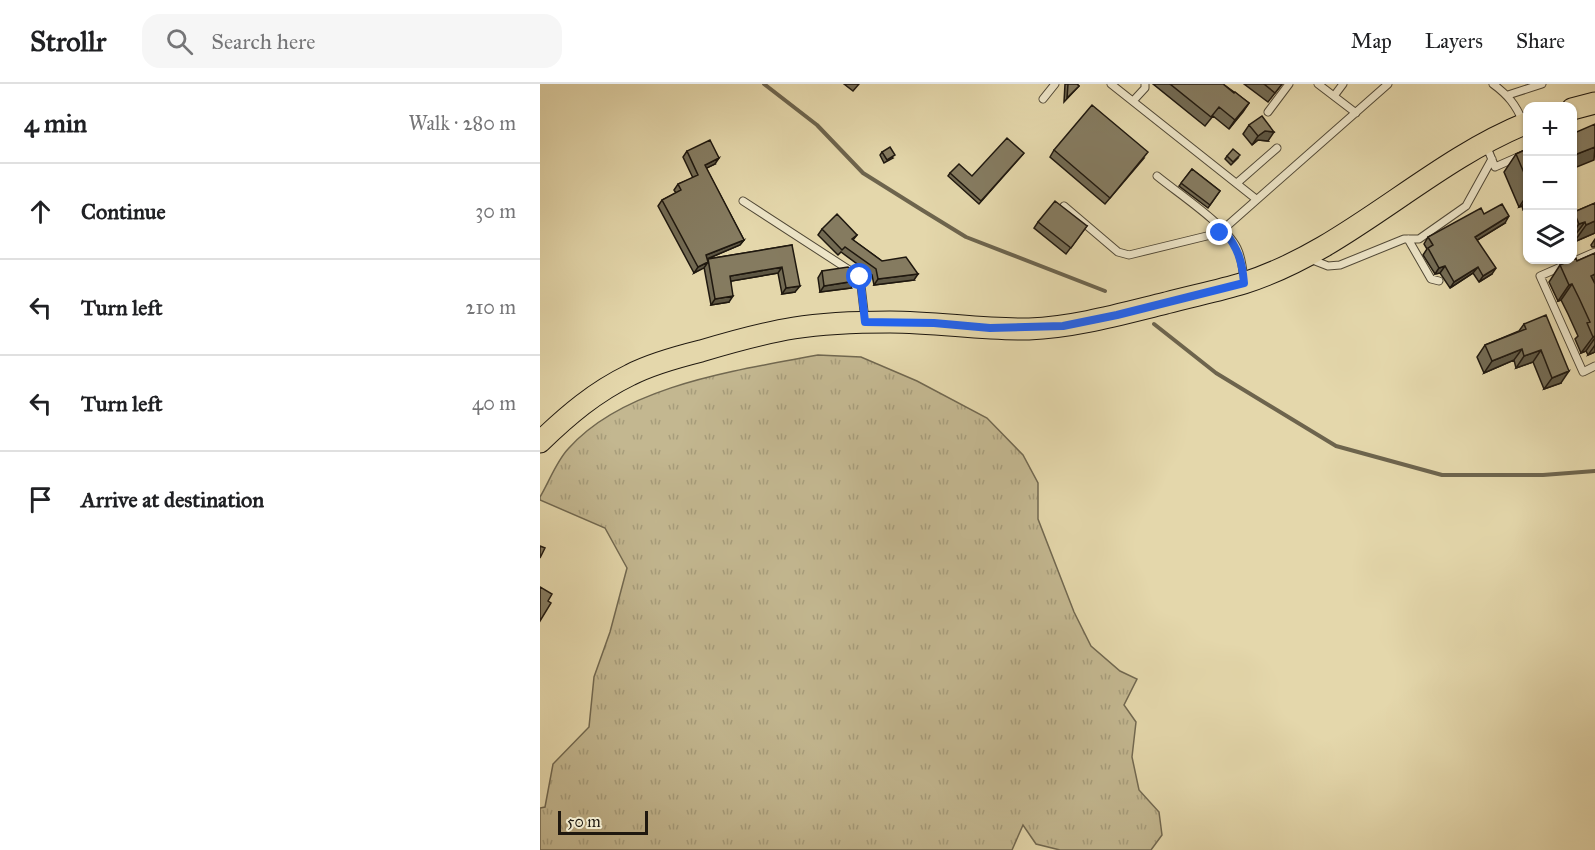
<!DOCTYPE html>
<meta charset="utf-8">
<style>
body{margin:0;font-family:"IM FELL Great Primer",serif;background:#f6f6f6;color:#202124}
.controls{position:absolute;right:18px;top:18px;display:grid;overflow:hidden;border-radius:12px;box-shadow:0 2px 4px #0004}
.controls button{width:54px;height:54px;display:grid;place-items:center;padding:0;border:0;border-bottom:2px solid #e0e0e0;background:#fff;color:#202124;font:30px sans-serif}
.scale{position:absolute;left:18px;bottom:15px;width:90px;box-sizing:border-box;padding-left:6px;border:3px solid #1f180f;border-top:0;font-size:16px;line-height:21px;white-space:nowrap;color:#1f180f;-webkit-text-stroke:4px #ede5c8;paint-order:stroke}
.stop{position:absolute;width:18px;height:18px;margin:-14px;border:4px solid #2563eb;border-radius:50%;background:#fff}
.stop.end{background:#2563eb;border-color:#fff;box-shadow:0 2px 6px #0008}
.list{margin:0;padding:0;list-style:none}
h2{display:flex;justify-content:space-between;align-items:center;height:78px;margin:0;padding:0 24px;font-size:26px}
h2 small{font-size:20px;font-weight:400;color:#757577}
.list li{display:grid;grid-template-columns:39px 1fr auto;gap:18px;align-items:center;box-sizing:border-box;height:96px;padding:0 24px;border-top:2px solid #e0e0e0}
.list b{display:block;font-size:22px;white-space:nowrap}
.list em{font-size:20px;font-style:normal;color:#757577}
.icon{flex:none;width:33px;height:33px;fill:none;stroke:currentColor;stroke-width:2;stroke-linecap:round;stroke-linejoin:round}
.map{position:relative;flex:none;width:1055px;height:766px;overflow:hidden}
header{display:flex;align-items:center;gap:36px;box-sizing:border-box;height:84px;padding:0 30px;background:#fff;border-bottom:2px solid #e0e0e0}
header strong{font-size:28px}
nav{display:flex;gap:33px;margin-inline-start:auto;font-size:21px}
.search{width:420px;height:54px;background:#f6f6f6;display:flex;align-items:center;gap:15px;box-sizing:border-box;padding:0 21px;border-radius:18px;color:#757577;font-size:22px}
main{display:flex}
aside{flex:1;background:#fff}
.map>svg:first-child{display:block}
.grass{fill:url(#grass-tufts);stroke:#716850;stroke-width:1.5}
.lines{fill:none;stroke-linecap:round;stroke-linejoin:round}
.stream{stroke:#6d644d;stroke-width:4}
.service-casing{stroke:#504836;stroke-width:9}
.primary-casing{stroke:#1f180f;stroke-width:23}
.service{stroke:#ede5c8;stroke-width:7}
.primary{stroke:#e4d7ab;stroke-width:21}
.wall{fill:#726a53;stroke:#1f180f;stroke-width:1.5}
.shaded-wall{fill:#5d5643;stroke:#1f180f;stroke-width:1.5}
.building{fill:#857b60;stroke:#1f180f;stroke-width:1.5}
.route{stroke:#2563eb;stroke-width:8}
</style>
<header>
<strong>Strollr</strong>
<div class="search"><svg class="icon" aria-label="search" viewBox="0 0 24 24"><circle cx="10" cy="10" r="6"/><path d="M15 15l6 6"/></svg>Search here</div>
<nav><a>Map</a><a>Layers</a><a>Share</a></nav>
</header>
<main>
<aside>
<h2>4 min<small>Walk · 280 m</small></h2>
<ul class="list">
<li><svg class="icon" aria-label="ahead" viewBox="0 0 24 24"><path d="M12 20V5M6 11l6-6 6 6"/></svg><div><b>Continue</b></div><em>30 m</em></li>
<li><svg class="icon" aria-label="left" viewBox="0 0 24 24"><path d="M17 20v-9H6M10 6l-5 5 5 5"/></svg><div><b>Turn left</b></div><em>210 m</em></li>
<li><svg class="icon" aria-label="left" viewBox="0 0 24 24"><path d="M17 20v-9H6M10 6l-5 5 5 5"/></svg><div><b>Turn left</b></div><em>40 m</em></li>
<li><svg class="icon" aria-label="arrive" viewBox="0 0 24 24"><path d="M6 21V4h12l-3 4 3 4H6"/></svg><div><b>Arrive at destination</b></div></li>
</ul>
</aside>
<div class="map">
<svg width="1055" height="766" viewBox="0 0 1055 766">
<defs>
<pattern id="grass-tufts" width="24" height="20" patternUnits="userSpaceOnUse" patternTransform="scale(1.5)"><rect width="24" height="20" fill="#c3b790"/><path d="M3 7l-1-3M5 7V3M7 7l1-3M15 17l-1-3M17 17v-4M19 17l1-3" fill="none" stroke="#a79d7b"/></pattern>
</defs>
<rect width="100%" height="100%" fill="#e4d7ab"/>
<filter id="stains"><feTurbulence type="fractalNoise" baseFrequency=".00333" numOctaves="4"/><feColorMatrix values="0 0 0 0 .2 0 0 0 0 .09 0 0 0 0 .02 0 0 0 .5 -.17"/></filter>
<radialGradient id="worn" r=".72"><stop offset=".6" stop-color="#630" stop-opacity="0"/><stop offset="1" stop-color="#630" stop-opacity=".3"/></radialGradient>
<path class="grass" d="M278 271 321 273 377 297 447 334 483 371 498 399V435L534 528 551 562 580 587 597 595 584 621 596 638 592 673 599 706 619 728 622 751 611 766H520L496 760 483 741 472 766H0V724L5 723 13 680 49 643 54 593 70 548 87 484 65 444 0 416V413C9 398 16 378 28 365 84 301 199 286 278 271Z"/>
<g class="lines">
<path class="stream" d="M224 0 277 41 323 89 382 126 426 153 565 207
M614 240 676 289 796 362 902 391H1003L1055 387"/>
<g class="service-casing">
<path id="service" d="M571 0 716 115
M778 0 816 29
M953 0C968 11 976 21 983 38
M968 11 1002 0
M794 12 803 0
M503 15 515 0
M593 17 605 4V0
M728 28 749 0
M946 61 955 83 987 69
M617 92C639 110 685 140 697 164 702 174 703 186 704 197
M697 99 737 64
M203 117 320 193 325 236
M524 122 578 168 589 171 679 149 848 0
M868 155 891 195 899 197
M1055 168 1000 192 1043 288 1055 282
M770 175 788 182 800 181 864 155H879L926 122 952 75"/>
</g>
<g class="primary-casing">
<path id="primary" d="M1032 25 1055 19
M0 358C28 331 55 308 90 291 111 280 137 273 161 267 191 258 223 249 254 244 285 239 319 238 350 238 397 238 443 246 489 245 536 243 581 230 626 219 652 212 678 207 704 199 808 166 886 80 987 39"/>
</g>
<use href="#service" class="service"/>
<use href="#primary" class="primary"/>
</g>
<path class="wall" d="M304 0H319L313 7Z
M525 0H537L539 2 524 18Z
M613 0H683L709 19 689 45 673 32 665 42Z
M704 0H742L728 18Z
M709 41 728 57 718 56 712 61 703 50Z
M987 65V124L983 126 982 122 979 123 964 88 976 70Z
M514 66 604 74 565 120 510 73Z
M147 67 175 80 166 84 204 156 200 161 167 175V177L168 175 252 161 255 208 242 210 238 189 191 197 189 218 171 221 164 183 154 189 118 122 122 116 136 109 134 106 138 100 153 94 143 73Z
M342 68 353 74 344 79 340 71Z
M484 69 439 120 408 92 410 89 432 92Z
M687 72 698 74 691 81 685 75Z
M652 85 680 107 668 124 639 102Z
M1055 119V149L1034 158 1032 156V131L1034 128Z
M944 130 965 139 937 156 952 190 939 198 933 189 910 204 900 189 895 190 883 171 887 165 884 160 888 153Z
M498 138 547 142 526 170 494 144Z
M282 145 317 151 313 156 342 177 374 196 334 201 332 191 301 168 298 171 278 151Z
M1055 155V163H1052L1051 161Z
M1055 169V268L1048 271 1046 267 1041 269 1035 255 1038 252 1028 230 1021 216 1018 217 1009 198 1020 181 1037 177Z
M282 187 311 204 280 208 278 194Z
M984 240 1021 299 1004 305 993 278 976 284 974 276 944 289 937 273 945 261 979 247Z"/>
<path class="shaded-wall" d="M709 19 703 28 689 45 695 36Z
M725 47 734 48 728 57 718 56 712 61 718 52Z
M1055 63 1054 76 1032 85V72Z
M179 74 175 80 161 87 165 81Z
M987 111V114L982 122 979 123Z
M969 132 965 139 931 160 935 153Z
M1055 137V149L1034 158 1046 141Z
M1045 138 1032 155V150L1039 140Z
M204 156 200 161 162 177 166 171Z
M168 178 164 184 154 189 158 183Z
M905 182 900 189 895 190 899 184Z
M242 183 238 189 186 198 190 192Z
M938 183 933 189 910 204 914 198Z
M956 184 952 190 939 198 943 192Z
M378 190 374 196 334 201 338 195Z
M1055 190V201L1051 192Z
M315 197 311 204 280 208 284 202Z
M1032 200 1021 216 1018 217 1029 201Z
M260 202 255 208 242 210 246 204Z
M193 212 189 218 171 221 175 215Z
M1055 252V254L1046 267 1041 269 1053 253Z
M1055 261V268L1048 271Z
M982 265 974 276 944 289 952 277Z
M1001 266 993 278 976 284 984 272Z
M1029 287 1021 299 1004 305 1012 294Z"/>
<path class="building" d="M528 0H537L539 2 527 14Z
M630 0H683L694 9 695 8 709 19 695 36 679 23 671 33Z
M724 0H742L735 9Z
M552 21 608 68 570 114 514 66Z
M722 32 734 48 725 47 718 52 709 41Z
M1055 40V63L1032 72V50Z
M467 54 484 69 441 117 410 89 419 80 432 92Z
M170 56 179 74 165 81 204 156 166 171 168 178 158 183 122 116 141 106 138 100 158 91 147 67Z
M350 63 355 71 347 76 342 68Z
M693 65 700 71 693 78 687 72Z
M987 65V96L976 70Z
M652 85 680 107 670 121 641 99Z
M515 117 547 142 531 164 498 138Z
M1055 119V137L1046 141 1045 138 1039 140 1034 128Z
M962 120 969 132 935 153 956 184 943 192 938 183 914 198 905 182 899 184 888 164 893 161 888 153 941 124 944 130Z
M297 130 317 151 312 155 342 177 366 173 378 190 338 195 336 185 305 163 302 166 282 145Z
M252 161 260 202 246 204 242 183 190 192 193 212 175 215 168 175Z
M1055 169V190L1051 192 1055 200V252L1053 253 1047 239 1050 238 1039 214 1032 200 1029 201 1020 181 1036 174 1037 177Z
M308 183 314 187 315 197 284 202 282 187Z
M1006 231 1029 287 1012 294 1001 266 984 272 982 265 952 277 945 261 986 245 984 240Z
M0 462 5 464 0 474Z
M0 503 12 510 8 517 11 519 0 537Z"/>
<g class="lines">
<path class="route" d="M320 193 325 238 394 239 450 244 523 242 577 231 704 199C702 176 698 165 684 146L680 149"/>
</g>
<rect width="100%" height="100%" filter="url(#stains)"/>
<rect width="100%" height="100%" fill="url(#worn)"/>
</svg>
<div class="controls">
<button>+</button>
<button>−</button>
<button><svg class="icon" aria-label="layers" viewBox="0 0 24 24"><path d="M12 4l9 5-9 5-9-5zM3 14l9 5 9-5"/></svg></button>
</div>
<div class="scale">50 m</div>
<div class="stop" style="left:320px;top:193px"></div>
<div class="stop end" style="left:680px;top:149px"></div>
</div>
</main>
